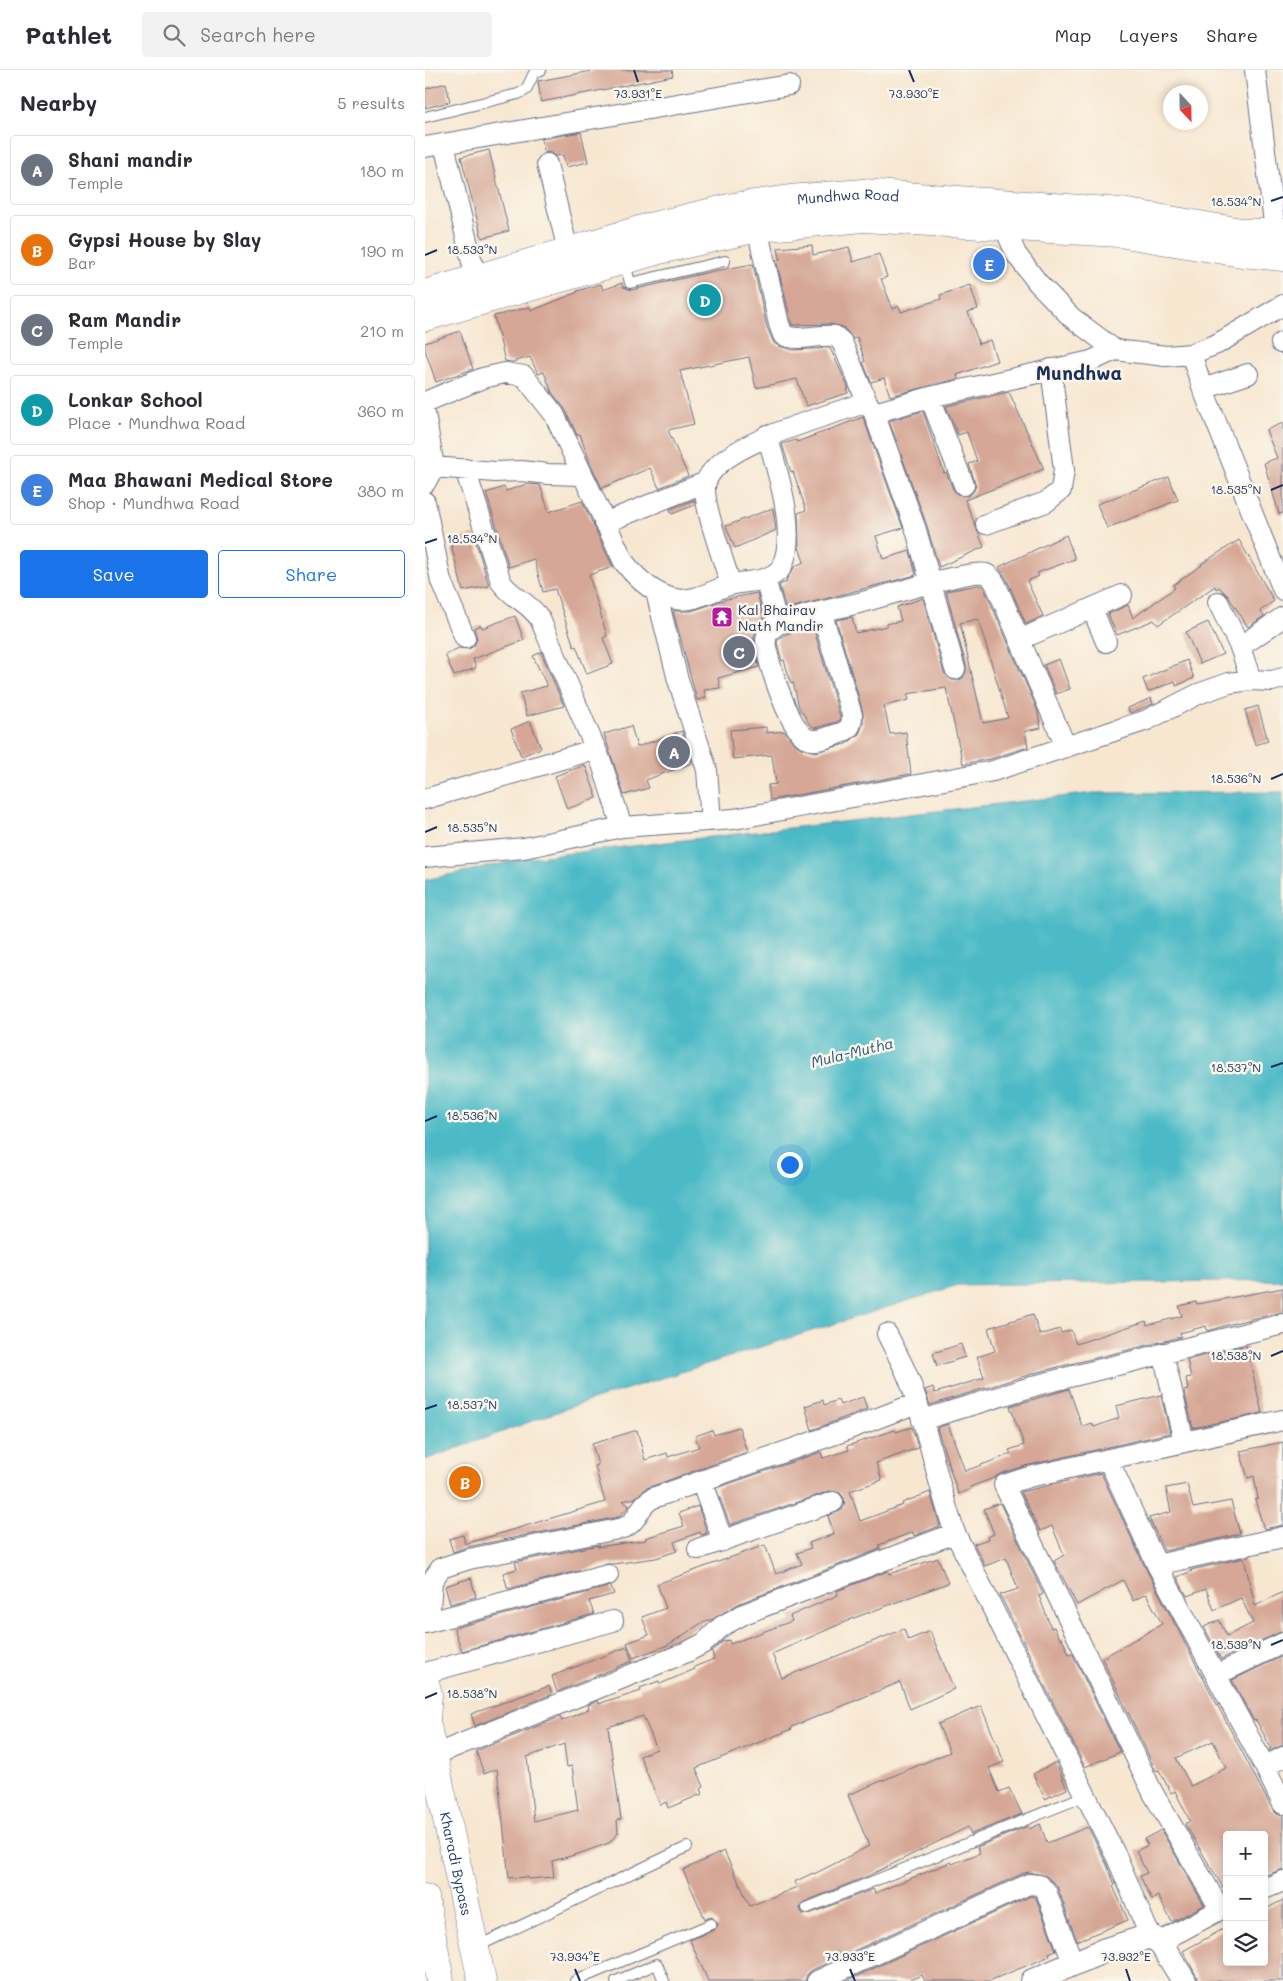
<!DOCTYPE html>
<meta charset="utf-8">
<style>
body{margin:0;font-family:Mali,sans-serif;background:#f2f2f3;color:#2b2b33}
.controls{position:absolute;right:15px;bottom:15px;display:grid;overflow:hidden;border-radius:5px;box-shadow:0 2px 8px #0003}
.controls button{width:45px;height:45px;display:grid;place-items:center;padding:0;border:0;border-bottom:1px solid #e1e1e2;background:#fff;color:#2b2b33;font:25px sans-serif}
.compass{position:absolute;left:738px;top:15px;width:45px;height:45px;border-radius:50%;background:#fff;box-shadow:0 2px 8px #0003;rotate:158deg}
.you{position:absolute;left:364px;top:1094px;width:18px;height:18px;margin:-12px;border:4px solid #fff;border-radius:50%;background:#1a73e8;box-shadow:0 0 0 8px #1a73e833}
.badge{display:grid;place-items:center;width:32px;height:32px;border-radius:50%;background:#1a73e8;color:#fff;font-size:16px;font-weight:700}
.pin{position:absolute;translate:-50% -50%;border:2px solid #fff;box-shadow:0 1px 5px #0006}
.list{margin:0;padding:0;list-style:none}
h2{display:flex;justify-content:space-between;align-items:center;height:65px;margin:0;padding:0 20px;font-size:21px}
h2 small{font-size:16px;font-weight:400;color:#7c7c81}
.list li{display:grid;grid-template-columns:32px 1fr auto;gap:15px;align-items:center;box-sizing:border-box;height:70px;margin:0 10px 10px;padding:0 10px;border:1px solid #e1e1e2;border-radius:5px}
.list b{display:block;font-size:19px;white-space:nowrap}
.list p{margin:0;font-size:16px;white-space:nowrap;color:#7c7c81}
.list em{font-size:16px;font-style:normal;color:#7c7c81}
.actions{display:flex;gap:10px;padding:15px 20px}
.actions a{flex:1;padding:11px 0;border:1px solid #1a73e8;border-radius:5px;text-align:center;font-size:18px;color:#1a73e8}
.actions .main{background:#1a73e8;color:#fff}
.icon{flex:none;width:28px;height:28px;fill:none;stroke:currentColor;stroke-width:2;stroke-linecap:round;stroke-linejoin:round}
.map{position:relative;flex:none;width:858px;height:1911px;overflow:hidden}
header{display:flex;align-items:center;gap:30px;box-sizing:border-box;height:70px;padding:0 25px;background:#fff;border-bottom:1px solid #e1e1e2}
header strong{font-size:24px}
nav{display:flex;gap:28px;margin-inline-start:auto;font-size:18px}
.search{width:350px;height:45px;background:#f2f2f3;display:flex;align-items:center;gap:12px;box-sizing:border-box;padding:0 18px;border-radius:5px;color:#7c7c81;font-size:19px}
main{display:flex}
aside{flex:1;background:#fff}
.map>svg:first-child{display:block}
.water{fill:#4cbac6;stroke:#347492}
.building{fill:#d6a796;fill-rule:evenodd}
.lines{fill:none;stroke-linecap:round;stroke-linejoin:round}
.service-casing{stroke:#686f86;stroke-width:12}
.minor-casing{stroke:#686f86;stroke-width:22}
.tertiary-casing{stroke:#686f86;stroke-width:26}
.secondary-casing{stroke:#686f86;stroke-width:29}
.trunk-casing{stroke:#686f86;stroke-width:29}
.service{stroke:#fff;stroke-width:10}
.minor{stroke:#fff;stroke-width:20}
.tertiary{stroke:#fff;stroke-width:24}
.secondary{stroke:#fff;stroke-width:28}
.trunk{stroke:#fff;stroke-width:28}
.ticks{fill:none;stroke:#1b2f5e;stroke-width:2}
.labels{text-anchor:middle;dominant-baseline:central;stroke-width:5;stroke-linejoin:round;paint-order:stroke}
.street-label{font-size:14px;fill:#1b2f5e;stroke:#fbf7ec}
.poi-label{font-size:14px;fill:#1b2f5e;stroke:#fbf7ec;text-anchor:start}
.water-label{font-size:15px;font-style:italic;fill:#2a597d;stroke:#fbf7ec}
.district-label{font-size:19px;font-weight:bold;fill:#1b2f5e;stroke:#fbf7ec}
.ticks-label{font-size:12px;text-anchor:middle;fill:#1b2f5e;stroke:#fbf7ec;stroke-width:5;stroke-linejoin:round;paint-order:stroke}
</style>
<header>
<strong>Pathlet</strong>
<div class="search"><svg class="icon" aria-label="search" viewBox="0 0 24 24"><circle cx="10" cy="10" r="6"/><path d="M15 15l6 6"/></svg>Search here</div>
<nav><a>Map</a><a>Layers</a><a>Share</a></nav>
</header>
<main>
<aside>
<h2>Nearby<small>5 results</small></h2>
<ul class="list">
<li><span class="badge" style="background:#6b7280">A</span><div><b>Shani mandir</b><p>Temple</p></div><em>180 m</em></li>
<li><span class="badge" style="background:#e8710a">B</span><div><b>Gypsi House by Slay</b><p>Bar</p></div><em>190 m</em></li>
<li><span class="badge" style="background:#6b7280">C</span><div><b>Ram Mandir</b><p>Temple</p></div><em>210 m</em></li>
<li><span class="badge" style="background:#0f9aa8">D</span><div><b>Lonkar School</b><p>Place · Mundhwa Road</p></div><em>360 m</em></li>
<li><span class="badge" style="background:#3f7fe0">E</span><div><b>Maa Bhawani Medical Store</b><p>Shop · Mundhwa Road</p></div><em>380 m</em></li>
</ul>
<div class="actions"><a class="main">Save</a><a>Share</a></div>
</aside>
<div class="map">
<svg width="858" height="1911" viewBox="0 0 858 1911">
<rect width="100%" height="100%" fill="#fbf7ec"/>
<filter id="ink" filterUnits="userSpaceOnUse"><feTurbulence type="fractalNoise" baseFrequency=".02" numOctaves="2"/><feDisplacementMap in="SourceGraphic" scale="10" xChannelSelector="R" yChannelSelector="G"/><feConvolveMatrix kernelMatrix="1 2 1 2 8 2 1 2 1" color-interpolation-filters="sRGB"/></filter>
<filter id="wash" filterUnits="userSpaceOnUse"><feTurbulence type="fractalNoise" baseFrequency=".0096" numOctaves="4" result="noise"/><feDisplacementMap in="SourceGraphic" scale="20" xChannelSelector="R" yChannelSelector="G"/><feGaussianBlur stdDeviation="1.12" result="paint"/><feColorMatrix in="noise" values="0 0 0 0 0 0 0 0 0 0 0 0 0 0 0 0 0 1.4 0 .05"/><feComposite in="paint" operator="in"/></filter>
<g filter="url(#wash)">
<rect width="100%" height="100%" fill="#f7e7d1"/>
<path class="water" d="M858 722V1210L533 1215 151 1335 0 1390V810L103 788 669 723Z"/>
<g id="blocks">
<path class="building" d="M167 0H247L248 6 116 32 113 11 167 1Z
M21 13 25 32 0 38V19Z
M156 62 163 92 141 97 138 85 131 86 126 83 119 82 116 69Z
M64 80 84 161 57 168 36 87Z
M387 175 388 185 424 177 428 192 454 184 462 207 456 209 468 239 474 236 476 242 516 229 515 225 545 215 553 239 543 242 554 274 565 270 572 291 532 305 533 309 465 326 459 308 446 312 438 292 440 291 432 267 428 269 418 257 404 254 367 255 351 190 355 189 353 178Z
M328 194 342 257 349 273 354 276 369 280 405 278 424 319H422L423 323 381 336 372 309 331 318 324 287 255 301 269 354 243 360 263 406 234 418 225 398 177 418 165 393 155 364 152 365 140 339 127 323 119 302 113 304 105 287 87 292 80 291 69 246 105 237 106 241 153 222 152 221 176 214 178 220 197 213 198 217 207 220 289 201Z
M35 261 48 299 11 312 0 280V273Z
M584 322 619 399 540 430 559 477 514 497 502 456 464 351 498 341 519 403 521 402 528 419 532 424 543 426 548 422 551 416 544 394 552 391 542 362 533 365 521 336Z
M438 347 478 458 451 466 458 489 485 481 491 505 361 539 354 515 362 512 361 510 370 496 379 492 374 477 373 443 381 440 368 401 366 402 357 374 371 370 372 372Z
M858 353V443L854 444 839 393 852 388 841 360Z
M744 407 753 430 682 458 672 434Z
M102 414 115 415 124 442 157 431 188 497 164 505 182 566 178 568 188 594 162 604 151 576 149 577 130 519 118 522 109 489 84 497 61 423 79 417 81 421Z
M269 430 270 435 247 444 245 439Z
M348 438 351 460 310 478 301 456Z
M49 465 64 516 38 521 25 471Z
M641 465 650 489 612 503 614 506 602 511 618 546 601 554 582 510 574 497Z
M814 470 849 531 835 541 839 546 823 557 803 526 794 517 791 519 790 516 733 555 729 550 692 565 683 544 703 535 708 548 750 518 748 515 777 495 776 494Z
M553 515 557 516 560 520 612 639 616 658 600 661 603 677 565 689 538 694 521 618 482 624 484 630 459 636 465 664 481 662 486 704 345 730 343 715 351 714 347 685 308 689 305 660 341 657V663L359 661 367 671 376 678 390 682 421 674 434 664 438 654V642L411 550 427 547 431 563 462 556 461 554 476 551 472 537 498 528 519 603 527 610H533L538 608 541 602V596L521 521ZM553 549 583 648 558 653 535 553Z
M332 523 339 550 332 557 329 568V579L334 597 293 608 295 618 279 620 281 628 272 630 248 541H266L302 529Z
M90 546 99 570 48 589 51 598 29 606 20 584 34 578 44 579 49 576 52 569 49 558 56 555 57 558Z
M783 552 798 584 775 594 761 562Z
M386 556 389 560 415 647V650L412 652 390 658 385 655 374 637 368 612 366 613 359 590 357 591 352 573 353 569 359 565Z
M116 582 139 636 102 646 95 623 122 616 108 586Z
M634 589 645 619 631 624 619 595Z
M762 590 769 608 751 616 750 611 723 622 718 609Z
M726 628 728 634 705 643 703 638Z
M833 636 843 671 830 675 820 640Z
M105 651 116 678 96 686 86 659Z
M206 656 212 677 257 661 267 693 221 710 224 718 199 725 179 664Z
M160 695 172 728 142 739 130 706Z
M858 1218V1242L809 1253 782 1261 781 1256 755 1263 756 1267 613 1302 505 1335 500 1320 508 1317 510 1323 559 1308 552 1287 570 1281 563 1258 608 1244 615 1265 635 1259 636 1263 646 1260 651 1274 721 1251 722 1255 757 1246 754 1236 771 1232 772 1234Z
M536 1274 540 1287 512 1296 508 1283Z
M821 1275 837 1343 768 1358 759 1321 763 1320 761 1308 766 1307 762 1290Z
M644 1319 657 1356 667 1353 669 1357 694 1348 691 1336 736 1325 745 1363 600 1396 575 1404 569 1408 545 1417 546 1419 533 1424 512 1358 523 1354 540 1401 586 1384 584 1380 599 1375 585 1336Z
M438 1327 442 1339 387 1360 380 1336 398 1330 399 1335 413 1330 415 1335Z
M314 1357 322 1382 222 1418 210 1428 198 1431 204 1436 194 1447 42 1477 28 1482 24 1469 38 1465 40 1474 180 1432 170 1396 173 1395 167 1374 212 1360 220 1390 242 1383 243 1387 274 1377 270 1366 287 1360 289 1365Z
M487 1357 493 1378 451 1393 457 1410 425 1421 435 1451 478 1435 477 1433 505 1422 515 1456 489 1466 488 1462 454 1475 455 1479 315 1533 288 1549 278 1552 243 1575 208 1588 202 1573 224 1565 217 1547 241 1538 232 1514 340 1475 351 1504 377 1494 372 1483 386 1478 384 1473 409 1464 403 1446 417 1440 420 1434 419 1428 415 1423 405 1421 305 1455 291 1418 396 1382 398 1388 424 1380 422 1376 470 1360 471 1362Z
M858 1372V1455L839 1459 830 1430 833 1429 829 1406 823 1408 815 1381Z
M676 1403 722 1501 847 1739 852 1744 858 1746V1799L839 1806V1765H802V1824L760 1754 765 1751 750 1721 746 1723 734 1700 731 1701 677 1588 737 1554 721 1524 708 1531 698 1510 652 1535 629 1491 639 1485 627 1456 615 1461 596 1422ZM788 1671 801 1698 766 1716 751 1688Z
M762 1414 768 1438 806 1431 815 1464 739 1481 724 1448 746 1442 741 1418Z
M575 1433 618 1524 614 1526 626 1558 629 1557 635 1569 637 1568 644 1584 647 1583 695 1682 660 1697 575 1525 593 1519 581 1488 560 1496 549 1474 563 1469 562 1467 569 1464 559 1439Z
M273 1436 282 1463 276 1465 275 1462 249 1472 252 1481 231 1488 188 1494H180L83 1519 78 1503 92 1499 90 1492 174 1475 172 1477 221 1470 220 1468 259 1456 254 1443Z
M513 1488 523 1513 429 1548 347 1584 357 1608 479 1559 483 1570 505 1561 529 1619 485 1639 475 1612 367 1657V1659L271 1698 279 1717 275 1719 277 1724 243 1738 241 1732 235 1735 215 1686 232 1679 218 1646 183 1657 196 1749 192 1750 193 1763 184 1773 150 1785 127 1791 129 1807 103 1809V1807L84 1808 72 1699 59 1704 51 1681 135 1647 137 1651 164 1639 163 1635 173 1631 174 1634 187 1629 188 1630 216 1621 215 1618 234 1611 235 1614 270 1599 269 1597 289 1589 287 1582 297 1572 304 1570 305 1574 367 1551 365 1546 413 1525 412 1521 463 1501 464 1504ZM139 1674 142 1697 147 1696 153 1740 109 1751 102 1687Z
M819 1488 830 1536 858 1522V1561L796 1589 779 1557 794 1550 802 1566 828 1553 816 1528 789 1540 781 1519 762 1526 752 1507 767 1501 766 1500Z
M46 1508 51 1527 25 1534 20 1516Z
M186 1516 189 1524 164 1531 169 1544 37 1581 29 1558Z
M202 1577 207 1591 132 1622 127 1606Z
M858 1586V1675L845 1681 844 1679 846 1678 831 1650 829 1651 807 1610Z
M124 1616 127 1624 50 1656 46 1644Z
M556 1636 579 1692 564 1698 574 1722 584 1718 597 1744 546 1764 543 1757 443 1806 379 1832 375 1837 376 1841 378 1844H384L448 1819 450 1823 526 1792 527 1794 555 1783 552 1777 603 1756 604 1759 615 1754 622 1773 663 1757 682 1795 690 1815 688 1816 703 1850 652 1871 632 1816 621 1806 605 1802 599 1803 387 1900 382 1905 380 1911H283L265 1870 289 1860 293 1855 292 1852 287 1847 280 1849 258 1800 299 1781 325 1836 372 1817 369 1812 388 1803 389 1804 444 1776 423 1725 525 1682 513 1654Z
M631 1692 642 1719 620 1729 608 1704Z
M736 1760 779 1835 747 1852 733 1826 727 1830 715 1806 722 1803 711 1781 723 1775 719 1769Z
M606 1826 611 1828 631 1880 624 1883 625 1886 564 1911H500L497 1905 482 1911H421Z
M858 1830V1911H774L758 1881 802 1857V1892H839V1840Z"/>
</g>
</g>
<g filter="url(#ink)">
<use href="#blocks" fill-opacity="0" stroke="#686f86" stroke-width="1"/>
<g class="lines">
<g class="service-casing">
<path id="service" d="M0 47 93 24 101 20 109 3 116 0
M200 192 205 213 300 191
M382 1838 662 1725
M51 1877 262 1777
M150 1911 286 1854
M191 1911 232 1894 239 1911"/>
</g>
<g class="minor-casing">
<path id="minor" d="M830 0 852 177
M19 74 51 209
M0 77 364 15
M122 94 143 181
M579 146 580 158 591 184 613 213 646 247 690 280 741 286 766 284 792 274 858 235
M332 158 354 254 358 265C374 272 393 264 410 266L417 272 442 332 449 343 491 460 530 599
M856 273 858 272
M766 284 778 319 858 520
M778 319 823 304
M505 327 539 415
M0 332 58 308 80 303 99 306 129 344 199 492C212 509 228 524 250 529 268 533 288 520 305 515 316 512 328 512 339 509 345 507 355 502 357 496 373 461 352 401 342 365
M0 343 9 397 0 413
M449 343 505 327 666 291 690 280
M9 397 70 402 96 401 123 404 157 405
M40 399 76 512C88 529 103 531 115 549L177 694 197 757
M0 432 16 511 40 568
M179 453 281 412
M561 454 621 432 636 420 639 400 626 299
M340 509 353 554
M306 515C300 494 275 430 281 412 293 374 406 345 442 332
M231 522 253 610 282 700 286 751
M793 532 815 577 858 547
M667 538 681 572
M385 544C401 540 418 537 434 533 454 528 548 498 561 504 566 506 569 511 571 515L641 677
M385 544H392L400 554 427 645C427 657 424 660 413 664 405 666 392 673 383 669 365 662 345 597 341 577 340 572 341 567 343 562L353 554Z
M594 570 697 525
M815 577 826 610
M0 729 171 679
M0 787 99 778 197 757 309 749 568 701 722 650 773 624 804 613 826 610 847 611 858 608
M462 1264C470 1280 479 1296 485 1312 504 1361 512 1414 530 1463L693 1790 725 1866
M738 1283 759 1372
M497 1350 616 1314 858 1254
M683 1389 732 1495 840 1697 858 1734
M276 1411 298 1471
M273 1479 408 1432
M732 1495 858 1467
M4 1552 7 1511 16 1498 44 1489 198 1458C214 1452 213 1435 228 1428L419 1361 492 1333
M0 1553 183 1505
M0 1603 188 1551
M791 1605 858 1573
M9 1685 262 1582 279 1573 297 1556 319 1544 530 1463
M840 1697 858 1687
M839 1819 858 1811
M795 1839 728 1723 579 1415 604 1407 858 1350
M735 1872 802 1836
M392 1911 604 1814 614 1815 621 1821 648 1893"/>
</g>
<g class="tertiary-casing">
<path id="tertiary" d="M608 1911 678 1881 725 1866 735 1872 759 1911"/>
</g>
<g class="secondary-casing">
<g id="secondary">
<path id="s1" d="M0 224 228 156 308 137 365 129 438 123 697 142 822 163H858"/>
<path d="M0 247 234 180 332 158 438 148 694 163 817 183 858 187"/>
</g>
</g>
<g class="trunk-casing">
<g id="trunk">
<path d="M0 1613 3 1624 1 1648"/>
<path id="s2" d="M0 1647 57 1911"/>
<path d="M0 1828 15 1911"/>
</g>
</g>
<use href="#service" class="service"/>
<use href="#minor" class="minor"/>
<use href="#tertiary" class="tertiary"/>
<use href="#secondary" class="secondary"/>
<use href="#trunk" class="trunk"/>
</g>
</g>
<path class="ticks" d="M209 0 213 12M484 0 489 12M846 131 858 127M0 185 12 180M846 420 858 415M0 473 12 469M846 709 858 704M0 762 12 757M846 997 858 993M0 1051 12 1046M846 1286 858 1281M0 1339 12 1335M846 1575 858 1570M0 1628 12 1623M150 1899 155 1911M425 1899 430 1911M701 1899 705 1911"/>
<defs>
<g id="temple-square" transform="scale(1.125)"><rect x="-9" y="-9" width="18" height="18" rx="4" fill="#b5179e" stroke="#fbf7ec"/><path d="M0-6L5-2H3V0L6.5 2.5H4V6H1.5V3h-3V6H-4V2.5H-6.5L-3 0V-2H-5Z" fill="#fff"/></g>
</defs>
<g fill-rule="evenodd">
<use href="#temple-square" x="297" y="547"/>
</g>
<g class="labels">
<g class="street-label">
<text stroke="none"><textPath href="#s1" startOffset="436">Mundhwa Road</textPath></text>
<text stroke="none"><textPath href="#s2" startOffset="150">Kharadi Bypass</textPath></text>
</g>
<g class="poi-label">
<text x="313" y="539">Kal Bhairav<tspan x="313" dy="16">Nath Mandir</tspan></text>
</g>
<g class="water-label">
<text transform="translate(427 982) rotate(-14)">Mula-Mutha</text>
</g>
<g class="district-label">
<text x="654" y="302">Mundhwa</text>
</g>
</g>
<g class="ticks-label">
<text x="213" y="28">73.931°E</text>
<text x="489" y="28">73.930°E</text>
<text x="811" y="136">18.534°N</text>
<text x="47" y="184">18.533°N</text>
<text x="811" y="424">18.535°N</text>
<text x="47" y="473">18.534°N</text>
<text x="811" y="713">18.536°N</text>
<text x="47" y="762">18.535°N</text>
<text x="811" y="1002">18.537°N</text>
<text x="47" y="1050">18.536°N</text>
<text x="811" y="1290">18.538°N</text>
<text x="47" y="1339">18.537°N</text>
<text x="811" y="1579">18.539°N</text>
<text x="47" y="1628">18.538°N</text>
<text x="150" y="1891">73.934°E</text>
<text x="425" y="1891">73.933°E</text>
<text x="701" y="1891">73.932°E</text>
</g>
</svg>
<div class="controls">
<button>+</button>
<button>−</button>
<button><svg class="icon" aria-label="layers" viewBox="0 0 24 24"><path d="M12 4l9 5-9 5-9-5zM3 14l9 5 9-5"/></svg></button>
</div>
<svg class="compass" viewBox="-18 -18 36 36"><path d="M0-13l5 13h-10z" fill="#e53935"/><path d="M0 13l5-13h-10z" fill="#7c7c81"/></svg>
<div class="you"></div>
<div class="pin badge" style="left:249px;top:682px;background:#6b7280">A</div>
<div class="pin badge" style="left:40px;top:1412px;background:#e8710a">B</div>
<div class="pin badge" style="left:314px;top:582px;background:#6b7280">C</div>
<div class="pin badge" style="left:280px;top:230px;background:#0f9aa8">D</div>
<div class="pin badge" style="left:564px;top:194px;background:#3f7fe0">E</div>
</div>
</main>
